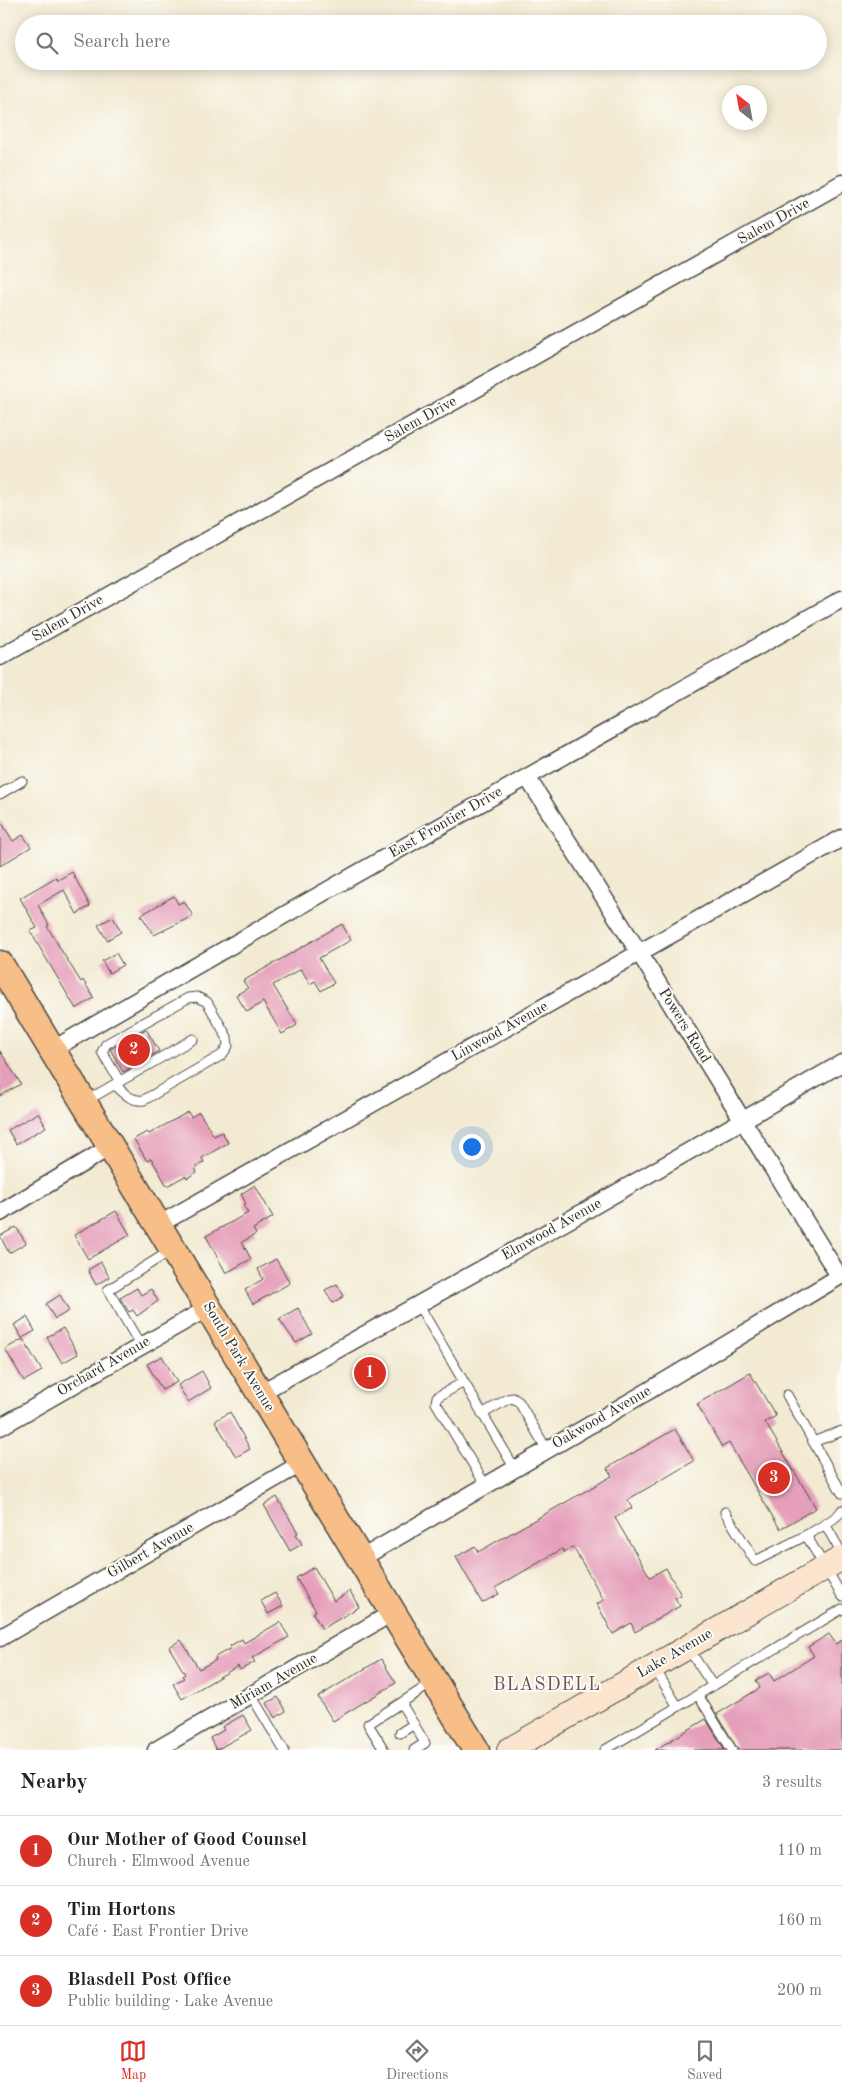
<!DOCTYPE html>
<meta charset="utf-8">
<style>
body{margin:0;font-family:"Old Standard TT",serif;background:#f6f6f6;color:#222}
.compass{position:absolute;left:722px;top:85px;width:45px;height:45px;border-radius:50%;background:#fff;box-shadow:0 2px 12px #0003;rotate:329deg}
.you{position:absolute;left:471px;top:1146px;width:18px;height:18px;margin:-12px;border:4px solid #fff;border-radius:50%;background:#1a73e8;box-shadow:0 0 0 8px #1a73e833}
.badge{display:grid;place-items:center;width:32px;height:32px;border-radius:50%;background:#d93025;color:#fff;font-size:16px;font-weight:700}
.pin{position:absolute;translate:-50% -50%;border:2px solid #fff;box-shadow:0 1px 5px #0006}
.list{margin:0;padding:0;list-style:none}
h2{display:flex;justify-content:space-between;align-items:center;height:65px;margin:0;padding:0 20px;font-size:21px}
h2 small{font-size:16px;font-weight:400;color:#767676}
.list li{display:grid;grid-template-columns:32px 1fr auto;gap:15px;align-items:center;box-sizing:border-box;height:70px;padding:0 20px;border-top:1px solid #e0e0e0}
.list b{display:block;font-size:19px;white-space:nowrap}
.list p{margin:0;font-size:16px;white-space:nowrap;color:#767676}
.list em{font-size:16px;font-style:normal;color:#767676}
.icon{flex:none;width:28px;height:28px;fill:none;stroke:currentColor;stroke-width:2;stroke-linecap:round;stroke-linejoin:round}
.map{position:relative;flex:none;width:842px;height:1750px;overflow:hidden}
.search{position:absolute;background:#fff;box-shadow:0 2px 12px #0003;left:15px;right:15px;top:15px;height:55px;display:flex;align-items:center;gap:12px;box-sizing:border-box;padding:0 18px;border-radius:28px;color:#767676;font-size:19px}
.sheet{height:275px;background:#fff}
nav{display:flex;justify-content:space-around;align-items:center;box-sizing:border-box;height:70px;border-top:1px solid #e0e0e0;background:#fff;font-size:14px;color:#767676}
nav a{display:grid;justify-items:center;gap:2px}
nav .on{color:#d93025}
.map>svg:first-child{display:block}
.building{fill:#e59fba}
.lines{fill:none;stroke-linecap:round;stroke-linejoin:round}
.lane-casing{stroke:#494844;stroke-width:11}
.street-casing{stroke:#494844;stroke-width:19}
.secondary-casing{stroke:#494844;stroke-width:26}
.primary-casing{stroke:#494844;stroke-width:29}
.lane{stroke:#fff;stroke-width:9}
.street{stroke:#fff;stroke-width:16}
.secondary{stroke:#fce5cf;stroke-width:24}
.primary{stroke:#f7be87;stroke-width:26}
.labels{text-anchor:middle;dominant-baseline:central;stroke-width:4;stroke-linejoin:round;paint-order:stroke}
.street-label{font-size:15px;fill:#2b2b2b;stroke:#fdfcf7}
.quarter-label{font-size:18px;letter-spacing:1px;fill:#6c545d;stroke:#fdfcf7}
</style>
<div class="map">
<svg width="842" height="1750" viewBox="0 0 842 1750">
<rect width="100%" height="100%" fill="#fdfcf7"/>
<filter id="ink" filterUnits="userSpaceOnUse"><feTurbulence type="fractalNoise" baseFrequency=".02" numOctaves="2"/><feDisplacementMap in="SourceGraphic" scale="10" xChannelSelector="R" yChannelSelector="G"/><feConvolveMatrix kernelMatrix="1 2 1 2 8 2 1 2 1" color-interpolation-filters="sRGB"/></filter>
<filter id="wash" filterUnits="userSpaceOnUse"><feTurbulence type="fractalNoise" baseFrequency=".0096" numOctaves="4" result="noise"/><feDisplacementMap in="SourceGraphic" scale="20" xChannelSelector="R" yChannelSelector="G"/><feGaussianBlur stdDeviation="1.12" result="paint"/><feColorMatrix in="noise" values="0 0 0 0 0 0 0 0 0 0 0 0 0 0 0 0 0 1.4 0 .05"/><feComposite in="paint" operator="in"/></filter>
<g filter="url(#wash)">
<rect width="100%" height="100%" fill="#f2ead2"/>
<g id="blocks">
<path class="building" d="M0 820 13 841 23 835 31 847 0 866Z
M72 872 90 906 77 914 64 890 38 905 49 925 47 926 63 953 81 982 83 980 94 998 76 1009 30 931 37 928 20 898 56 877 58 880Z
M174 896 178 904 184 901 193 916 154 935 141 915Z
M113 917 121 932 107 940 98 925Z
M342 924 351 940 319 958 334 983 321 991 315 981 310 984 301 969 273 985 297 1025 282 1034 263 1002 247 1012 236 995 248 988 243 981Z
M116 953 123 965 109 973 102 961Z
M146 1029 159 1051 123 1072 110 1049Z
M0 1051 21 1084 0 1096Z
M188 1112 191 1117 199 1112 214 1136 222 1132 228 1143 202 1158 204 1162 195 1168 197 1172 187 1178 185 1176 167 1186 151 1158 147 1161 134 1139 147 1132 149 1134Z
M38 1113 46 1127 16 1144 8 1130Z
M255 1185 273 1217 253 1229 256 1234 242 1242 251 1259 226 1273 206 1236 248 1213 243 1205 246 1204 241 1194Z
M116 1211 130 1235 88 1259 74 1235Z
M16 1227 26 1243 9 1253 0 1236Z
M276 1259 290 1283 253 1304 245 1290 263 1279 258 1269Z
M101 1262 109 1277 96 1285 88 1270Z
M337 1284 344 1296 333 1303 325 1290Z
M137 1288 141 1295 151 1289 158 1301 137 1316 133 1310 129 1312 120 1298Z
M60 1295 69 1311 55 1319 46 1304Z
M298 1308 312 1334 296 1343 279 1319Z
M27 1317 35 1331 22 1338 14 1325Z
M63 1328 78 1354 62 1363 47 1337Z
M23 1339 42 1371 24 1381 5 1349Z
M162 1356 177 1382 162 1390 147 1364Z
M202 1371 211 1388 188 1402 178 1385Z
M750 1373 776 1416 765 1422 816 1508 780 1529 729 1443 722 1447 697 1404Z
M230 1412 250 1449 236 1457 215 1421Z
M675 1429 694 1461 627 1500 632 1508 615 1518 650 1577 666 1568 681 1595 675 1598 680 1606 635 1632 631 1623 613 1634 597 1604 604 1600 573 1547 564 1552 562 1549 495 1588 499 1594 482 1603 456 1557 475 1546 478 1552 612 1476 607 1468Z
M277 1497 298 1533 296 1534 302 1544 290 1551 264 1505Z
M314 1567 334 1601 350 1591 359 1607 322 1629 313 1613 316 1611 296 1578Z
M275 1593 283 1606 268 1614 261 1601Z
M280 1622 289 1637 252 1658 255 1662 240 1670 238 1666 182 1699 173 1684 184 1678 182 1676 185 1674 169 1647 181 1640 199 1669 216 1660 215 1657 231 1648 230 1646 242 1639 244 1643Z
M829 1634 836 1644 842 1640V1750H738L717 1714 760 1688 756 1680 769 1673 774 1681 814 1656 808 1647Z
M381 1659 396 1683 333 1721 318 1697Z
M278 1697 286 1711 275 1718 267 1703Z
M243 1715 252 1730 216 1750 210 1738 224 1730 222 1727Z
M706 1719 725 1750H655Z"/>
</g>
</g>
<g filter="url(#ink)">
<use href="#blocks" fill-opacity="0" stroke="#494844" stroke-width="1"/>
<g class="lines">
<g class="lane-casing">
<path id="lane" d="M0 794 22 781
M115 1085C124 1093 131 1102 144 1100L222 1055 228 1046 227 1037 207 1002 197 997 188 998 106 1044 102 1052 120 1082
M86 1101 193 1039
M418 1304 515 1469
M141 1346 108 1290 170 1251
M464 1382 437 1397 436 1403 486 1486
M787 1395 842 1493
M482 1414 508 1399 513 1398 519 1402 547 1450
M813 1442 842 1431
M725 1512 755 1561C771 1553 836 1523 842 1510
M825 1524 842 1554
M806 1535 842 1596
M688 1648 713 1686
M654 1667 678 1707
M251 1695 284 1750
M698 1695 732 1750
M401 1703 425 1743 414 1750
M400 1733 414 1724
M384 1750 368 1724 432 1683
M605 1750 842 1609"/>
</g>
<g class="street-casing">
<path id="street" d="M0 657 842 183
M527 777 640 954 839 1276
M52 1050C313 896 578 749 842 599
M0 1213 110 1147
M158 1225 842 838
M260 1393 585 1211 842 1063
M0 1427 208 1308
M360 1559 650 1390 842 1275
M0 1638 302 1463
M156 1750 392 1613"/>
</g>
<g class="secondary-casing">
<path id="secondary" d="M509 1750 842 1558"/>
</g>
<g class="primary-casing">
<path id="primary" d="M0 964 476 1750"/>
</g>
<use href="#lane" class="lane"/>
<use href="#street" class="street"/>
<use href="#secondary" class="secondary"/>
<use href="#primary" class="primary"/>
</g>
</g>
<g class="labels">
<g class="street-label">
<text transform="translate(774 222) rotate(-29)">Salem Drive</text>
<text transform="translate(421 420) rotate(-29)">Salem Drive</text>
<text transform="translate(68 619) rotate(-30)">Salem Drive</text>
<text transform="translate(446 823) rotate(-30)">East Frontier Drive</text>
<text transform="translate(684 1026) rotate(58)">Powers Road</text>
<text transform="translate(500 1032) rotate(-29)">Linwood Avenue</text>
<text transform="translate(552 1230) rotate(-29)">Elmwood Avenue</text>
<text transform="translate(238 1357) rotate(59)">South Park Avenue</text>
<text transform="translate(104 1367) rotate(-30)">Orchard Avenue</text>
<text transform="translate(602 1418) rotate(-30)">Oakwood Avenue</text>
<text transform="translate(151 1551) rotate(-30)">Gilbert Avenue</text>
<text transform="translate(675 1654) rotate(-30)">Lake Avenue</text>
<text transform="translate(274 1682) rotate(-30)">Miriam Avenue</text>
</g>
<g class="quarter-label">
<text x="547" y="1685">BLASDELL</text>
</g>
</g>
</svg>
<svg class="compass" viewBox="-18 -18 36 36"><path d="M0-13l5 13h-10z" fill="#e53935"/><path d="M0 13l5-13h-10z" fill="#767676"/></svg>
<div class="you"></div>
<div class="pin badge" style="left:370px;top:1373px">1</div>
<div class="pin badge" style="left:134px;top:1050px">2</div>
<div class="pin badge" style="left:774px;top:1478px">3</div>
<div class="search"><svg class="icon" aria-label="search" viewBox="0 0 24 24"><circle cx="10" cy="10" r="6"/><path d="M15 15l6 6"/></svg>Search here</div>
</div>
<section class="sheet">
<h2>Nearby<small>3 results</small></h2>
<ul class="list">
<li><span class="badge">1</span><div><b>Our Mother of Good Counsel</b><p>Church · Elmwood Avenue</p></div><em>110 m</em></li>
<li><span class="badge">2</span><div><b>Tim Hortons</b><p>Café · East Frontier Drive</p></div><em>160 m</em></li>
<li><span class="badge">3</span><div><b>Blasdell Post Office</b><p>Public building · Lake Avenue</p></div><em>200 m</em></li>
</ul>
</section>
<nav>
<a class="on"><svg class="icon" aria-label="map" viewBox="0 0 24 24"><path d="M3 6l6-2 6 2 6-2v14l-6 2-6-2-6 2zM9 4v14M15 6v14"/></svg>Map</a>
<a><svg class="icon" aria-label="directions" viewBox="0 0 24 24"><path d="M12 3l9 9-9 9-9-9zM9 14v-3h6M13 9l2 2-2 2"/></svg>Directions</a>
<a><svg class="icon" aria-label="saved" viewBox="0 0 24 24"><path d="M7 4h10v16l-5-4-5 4z"/></svg>Saved</a>
</nav>
